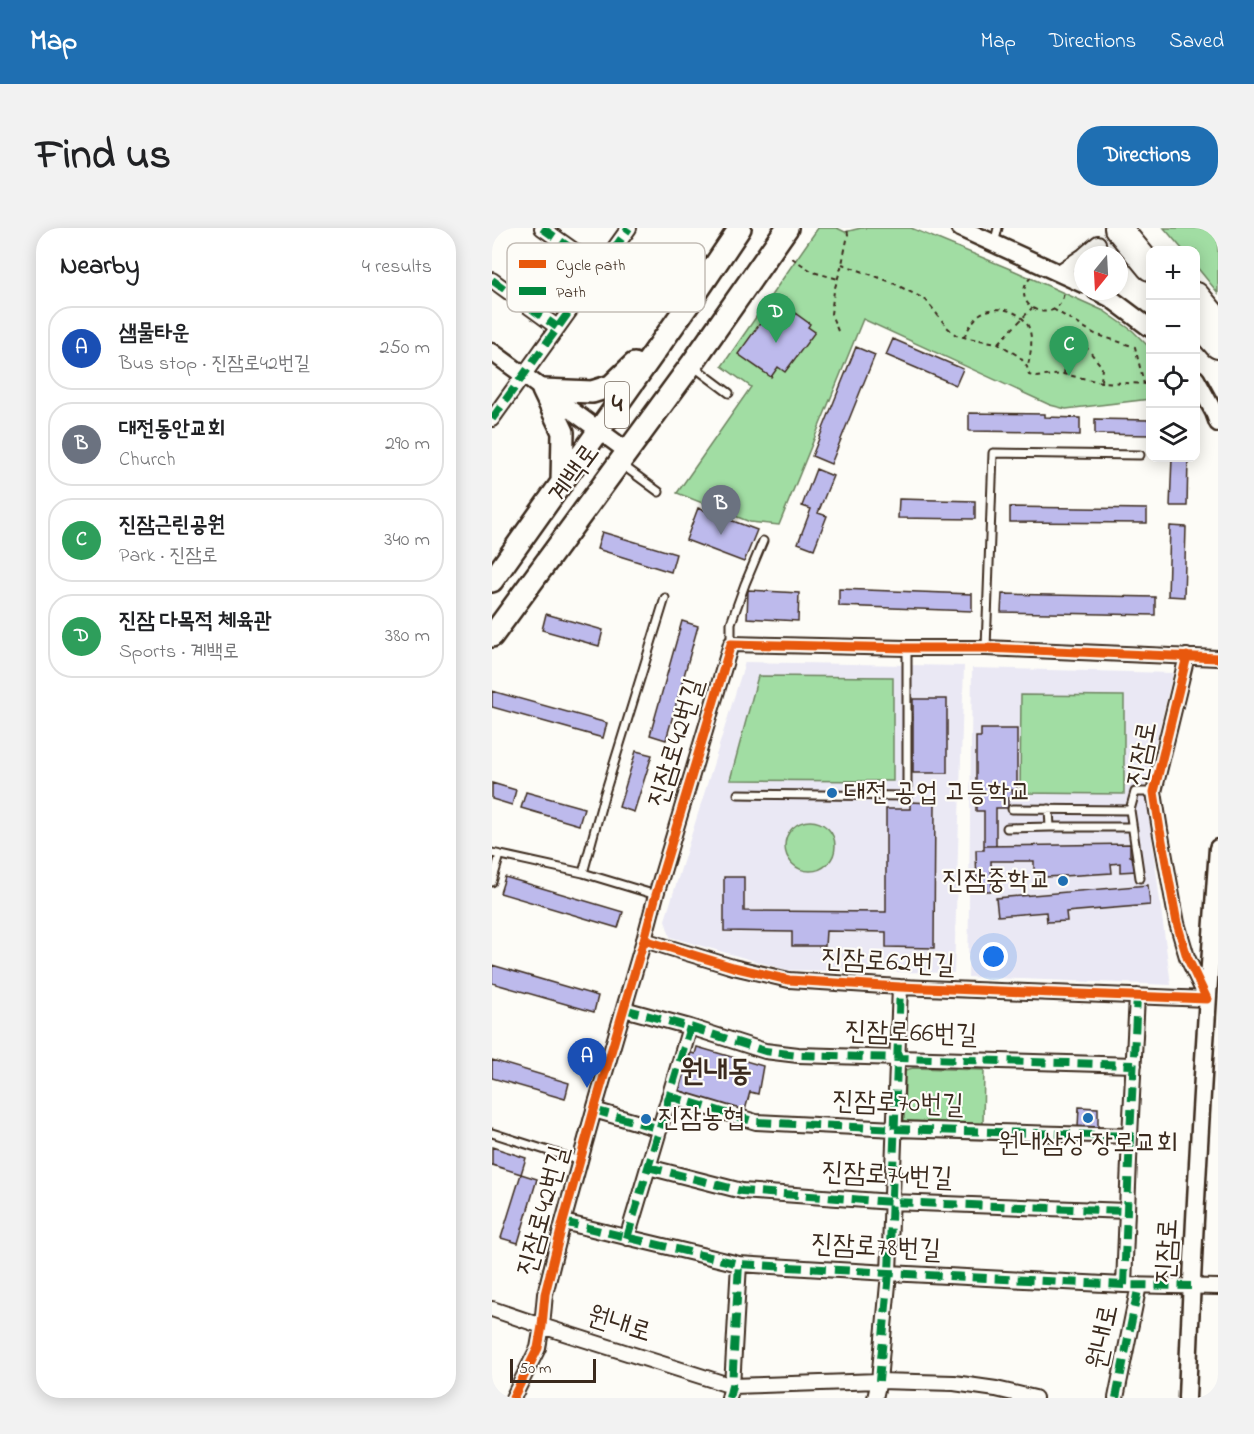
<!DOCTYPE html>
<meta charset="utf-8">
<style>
body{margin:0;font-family:"Indie Flower","Poor Story",sans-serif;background:#f2f2f2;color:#202124}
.controls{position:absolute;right:18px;top:18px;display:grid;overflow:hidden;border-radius:12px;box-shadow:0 3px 15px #0003}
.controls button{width:54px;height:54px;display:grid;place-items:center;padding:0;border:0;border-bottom:2px solid #e0e0e0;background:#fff;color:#202124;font:30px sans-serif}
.compass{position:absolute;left:582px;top:18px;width:54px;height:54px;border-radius:50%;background:#fff;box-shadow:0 3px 15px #0003;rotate:198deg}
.scale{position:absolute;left:18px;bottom:15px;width:86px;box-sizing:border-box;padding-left:6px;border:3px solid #3b2a1e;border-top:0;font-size:16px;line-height:21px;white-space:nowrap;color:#3b2a1e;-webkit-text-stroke:4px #fdfcf7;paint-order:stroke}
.you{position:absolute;left:502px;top:729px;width:21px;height:21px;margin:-15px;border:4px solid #fff;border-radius:50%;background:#1a73e8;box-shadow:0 0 0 9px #1a73e833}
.badge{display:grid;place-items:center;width:39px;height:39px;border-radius:50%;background:#1f6fb2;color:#fff;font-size:20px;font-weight:700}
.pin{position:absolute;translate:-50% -50px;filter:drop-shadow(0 2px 3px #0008)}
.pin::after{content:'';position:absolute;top:32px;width:21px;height:18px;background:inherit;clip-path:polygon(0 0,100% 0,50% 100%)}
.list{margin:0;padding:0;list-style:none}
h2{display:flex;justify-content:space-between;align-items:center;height:78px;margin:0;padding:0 24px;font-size:26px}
h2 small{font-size:20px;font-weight:400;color:#757577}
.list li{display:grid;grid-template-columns:39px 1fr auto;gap:18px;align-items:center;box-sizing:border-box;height:84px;margin:0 12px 12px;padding:0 12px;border:2px solid #e0e0e0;border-radius:24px}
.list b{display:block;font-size:22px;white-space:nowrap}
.list p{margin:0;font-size:20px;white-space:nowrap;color:#757577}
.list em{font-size:20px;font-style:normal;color:#757577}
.icon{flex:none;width:33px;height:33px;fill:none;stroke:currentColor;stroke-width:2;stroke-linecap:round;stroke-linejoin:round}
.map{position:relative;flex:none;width:726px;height:1170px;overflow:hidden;border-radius:24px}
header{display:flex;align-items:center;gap:36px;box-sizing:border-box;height:84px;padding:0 30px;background:#1f6fb2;color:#fff}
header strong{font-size:28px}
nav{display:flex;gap:33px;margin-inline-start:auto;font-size:21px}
.intro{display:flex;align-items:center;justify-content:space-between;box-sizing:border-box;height:144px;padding:0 36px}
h1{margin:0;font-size:42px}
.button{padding:15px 27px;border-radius:24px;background:#1f6fb2;color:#fff;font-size:21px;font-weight:700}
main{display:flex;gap:36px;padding:0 36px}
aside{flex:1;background:#fff;border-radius:24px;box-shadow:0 3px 15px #0003}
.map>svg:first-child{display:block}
.built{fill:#eae8f4}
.green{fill:#a1dda3;stroke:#6e8460;stroke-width:1.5}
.building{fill:#bdbaec;stroke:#3b2a1e;stroke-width:1.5}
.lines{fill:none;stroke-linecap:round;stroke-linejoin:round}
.service-casing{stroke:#3b2a1e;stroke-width:11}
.minor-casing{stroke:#3b2a1e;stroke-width:18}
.tertiary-casing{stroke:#3b2a1e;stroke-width:21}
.primary-casing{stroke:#3b2a1e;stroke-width:26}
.motorway-casing{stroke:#3b2a1e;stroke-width:30}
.path{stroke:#3b2a1e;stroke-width:2;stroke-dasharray:4.5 4.5;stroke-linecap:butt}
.service{stroke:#fdfcf7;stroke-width:7}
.minor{stroke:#fdfcf7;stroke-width:14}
.tertiary{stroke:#fdfcf7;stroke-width:16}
.primary{stroke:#fdfcf7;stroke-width:21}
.motorway{stroke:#fdfcf7;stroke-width:26}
.quiet{stroke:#00873e;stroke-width:8;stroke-dasharray:15 8;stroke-linecap:butt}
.cycleway-casing{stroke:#fdfcf7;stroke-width:13}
.cycleway{stroke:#e8590c;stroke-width:9}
.poi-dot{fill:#1f6fb2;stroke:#fdfcf7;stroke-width:2}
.labels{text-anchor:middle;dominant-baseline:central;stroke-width:4.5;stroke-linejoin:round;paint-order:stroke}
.shield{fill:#fdfcf7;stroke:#75695f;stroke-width:1.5}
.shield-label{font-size:26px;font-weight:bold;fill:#3b2a1e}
.street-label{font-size:27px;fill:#3b2a1e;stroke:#fdfcf7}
.poi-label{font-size:27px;fill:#3b2a1e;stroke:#fdfcf7;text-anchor:start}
.quarter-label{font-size:30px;font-weight:bold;fill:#3b2a1e;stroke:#fdfcf7}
.key{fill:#fdfcf7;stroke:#c3bdb6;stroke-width:1.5}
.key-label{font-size:16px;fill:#3b2a1e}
</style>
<header>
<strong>Map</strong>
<nav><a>Map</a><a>Directions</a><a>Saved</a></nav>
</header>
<div class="intro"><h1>Find us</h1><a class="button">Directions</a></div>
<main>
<aside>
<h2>Nearby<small>4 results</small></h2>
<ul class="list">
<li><span class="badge" style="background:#1a4fb4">A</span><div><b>샘물타운</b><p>Bus stop · 진잠로42번길</p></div><em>250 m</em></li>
<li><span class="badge" style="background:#6b7280">B</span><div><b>대전동안교회</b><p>Church</p></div><em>290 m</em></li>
<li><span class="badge" style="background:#2e9e5b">C</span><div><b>진잠근린공원</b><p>Park · 진잠로</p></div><em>340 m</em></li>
<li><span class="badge" style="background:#2e9e5b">D</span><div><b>진잠 다목적 체육관</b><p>Sports · 계백로</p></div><em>380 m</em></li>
</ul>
</aside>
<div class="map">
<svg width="726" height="1170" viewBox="0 0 726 1170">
<rect width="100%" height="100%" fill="#fdfcf7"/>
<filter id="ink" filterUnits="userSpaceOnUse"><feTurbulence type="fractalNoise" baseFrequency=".0167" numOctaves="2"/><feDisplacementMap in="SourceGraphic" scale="12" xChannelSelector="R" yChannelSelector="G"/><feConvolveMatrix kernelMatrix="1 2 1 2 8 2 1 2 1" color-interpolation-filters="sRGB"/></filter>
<g filter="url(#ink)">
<path class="built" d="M253 434 472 438 462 745 295 742 178 709 173 692Z
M480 440 681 445 653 558 679 757 476 749Z"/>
<path class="green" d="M326 0H345L353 4 369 0H419L523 43 612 83 641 103 658 120V171L574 181 558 177 371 91 287 297 258 294 185 265 259 159 230 138Z
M672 0H726V65L704 38V22H691Z
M266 448 401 449V553L238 552Z
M529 467 632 468V566L528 565Z
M293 618a25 25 0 1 1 50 0a25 25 0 1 1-50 0Z
M421 840 492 842 491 896 412 893 413 842Z"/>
<path class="building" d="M285 72 318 96 316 99 323 104 293 144 286 139 279 149 246 126Z
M401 111 471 141 464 157 394 127Z
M364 119 383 127 339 236 320 228Z
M477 185 553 186V189L588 190V207L551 206V204L477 203Z
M603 191 658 192V207L603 206Z
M680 230H696L695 278H678Z
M324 241 341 248 326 285 335 288 322 321 306 315 319 281 310 278Z
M407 271 483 273V291L406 290Z
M518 279 655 281V295L518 294Z
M206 280 265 302 252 334 194 312Z
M678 298 694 299 692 369 676 368Z
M110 304 184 326 179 344 105 321Z
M347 361 480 366V383L347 378Z
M256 362 307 365 306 393 255 390Z
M510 366 663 369V387L509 384Z
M54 386 111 402 107 418 50 402Z
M190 393 206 398 174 512 158 507Z
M0 463 115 495 111 510 0 479Z
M421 471H455V545H421Z
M489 501H525V562H520L521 570H516V580H504V618H492V583H484V509H489Z
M144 523 160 527 142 584 127 579Z
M0 555 24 562 20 577 0 571Z
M34 564 92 580 87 597 29 580Z
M418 574 443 575 442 720 394 719V704L334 703 333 718H300V704L232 703V649H252V683L394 684V581H418Z
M638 616V628L643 630 644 643 628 644V635L619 636 620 645 554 649 546 647 542 641V633H499L500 663H485L484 622H492V618Z
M13 649 131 684 126 700 8 665Z
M656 657 658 677 574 684 575 693 555 694 554 684 506 688 504 670Z
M0 737 106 768 102 784 0 755Z
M205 819 271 838 266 866 258 864 252 886 191 868 192 864 184 862 195 824 203 826Z
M0 832 77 855 73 871 0 850Z
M587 879 606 880V900L586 899Z
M0 919 34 930 29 946 0 937Z
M29 946 45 951 26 1015 9 1010Z"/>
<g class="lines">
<g class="service-casing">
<path id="service" d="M502 16 506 0
M201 138 237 165
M129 236 167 264
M239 416V395L253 356 271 313
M494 420 501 225 648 227
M246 566 415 568V420
M520 581 638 582 643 564H662
M638 582 648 650
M558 599H640
M515 600 558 599 557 581
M0 625 91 645 164 667
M91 645 112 568 173 370
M0 654 8 627
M0 905 88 933"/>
</g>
<g class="minor-casing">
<path id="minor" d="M50 0 107 40
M592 27 606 15
M567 44 591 28
M0 52 65 99
M0 191 137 0
M152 712 241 739 297 752 408 759 715 771 695 729 685 695 668 602 662 564 695 428
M132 781 198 799 273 823 306 827 642 837
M177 868 264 894 403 901 638 908
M102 882 168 901
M156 939 250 963 400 974 634 983
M71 994 247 1036 397 1045 632 1057 726 1059
M135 1010 198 799
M632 1057 638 908 645 768
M0 1081 50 1098 240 1158 387 1153 462 1155 504 1161 543 1170
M21 1170 46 1120 50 1098 53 1066 71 994 102 882 152 712 164 667 239 416 415 420H494L726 430
M237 1170 240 1158 247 1036
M383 1170 387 1153 397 1045 408 759
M624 1170 647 1057"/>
</g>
<g class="tertiary-casing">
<path id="tertiary" d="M468 0 591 56
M604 63 618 70 658 100
M0 124 135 223
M704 151 722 184 726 195
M695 1170C702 986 713 803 726 620"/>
</g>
<g class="primary-casing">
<path id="primary" d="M70 255 71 204 51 162 100 164 119 158 142 136
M0 353 203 67 248 0
M0 408 199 137 295 0"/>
</g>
<g class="motorway-casing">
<path id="motorway" d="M626 0 658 39
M704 68 726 94
M704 92 726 117"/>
</g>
<path class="path" d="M300 30 321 44 346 51
M350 36 399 54 434 72 455 99 464 107 475 110 506 115 528 129 535 139 537 147 544 149 571 146 609 154 658 156
M539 49C513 78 567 102 572 64
M561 81 603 106 643 119 652 156
M346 103 339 86 342 63 350 36 356 7 355 0
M472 109C476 101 481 92 488 86 504 76 530 82 537 100 541 112 539 125 536 137
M507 115 540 80
M572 145 576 129 594 119 610 139 609 154"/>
<use href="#service" class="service"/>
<use href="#minor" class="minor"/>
<use href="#tertiary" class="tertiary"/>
<use href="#primary" class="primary"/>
<use href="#motorway" class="motorway"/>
<path class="quiet" d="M50 0 107 40
M0 52 65 99
M0 191 137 0
M132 781 198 799 273 823 306 827 642 837
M177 868 264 894 403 901 638 908
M102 882 168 901
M156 939 250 963 400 974 634 983
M71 994 247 1036 397 1045 632 1057 699 1058
M135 1010 198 799
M632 1057 638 908 645 768
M387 1153 397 1045 408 759
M237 1170 240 1158 247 1036
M624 1170 647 1057"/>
<g class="cycleway-casing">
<path id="cycleway" d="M152 712 241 739 297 752 408 759 715 771 695 729 685 695 668 602 662 564 695 428
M21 1170 46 1120 50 1098 53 1066 71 994 102 882 152 712 164 667 239 416 415 420H494L726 430"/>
</g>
<use href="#cycleway" class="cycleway"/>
</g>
</g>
<g class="poi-dot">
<circle cx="340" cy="565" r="6"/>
<circle cx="571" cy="653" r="6"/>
<circle cx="596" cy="890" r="6"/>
<circle cx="154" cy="891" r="6"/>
</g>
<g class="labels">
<rect class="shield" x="113" y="154" width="24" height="46" rx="4.5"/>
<g class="shield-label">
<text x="125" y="177">4</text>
</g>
<g class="street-label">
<text transform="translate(83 246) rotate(-54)">계백로</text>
<text transform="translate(185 515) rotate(-73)">진잠로42번길</text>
<text transform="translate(651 526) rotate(-79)">진잠로</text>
<text transform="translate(396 735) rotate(3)">진잠로62번길</text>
<text transform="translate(419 806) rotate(2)">진잠로66번길</text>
<text transform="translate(406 876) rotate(2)">진잠로70번길</text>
<text transform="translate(395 948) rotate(3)">진잠로74번길</text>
<text transform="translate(52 983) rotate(-75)">진잠로42번길</text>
<text transform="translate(384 1020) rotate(3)">진잠로78번길</text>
<text transform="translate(676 1023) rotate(-87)">진잠로</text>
<text transform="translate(127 1097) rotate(17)">원내로</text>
<text transform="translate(612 1109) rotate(-78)">원내로</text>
</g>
<g class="poi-label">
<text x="352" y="565">대전 공업 고등학교</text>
<text x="559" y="653" text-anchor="end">진잠중학교</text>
<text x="166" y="891">진잠농협</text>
<text x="596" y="916" text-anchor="middle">원내삼성 장로교회</text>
</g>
<g class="quarter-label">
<text x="224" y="845">원내동</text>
</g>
</g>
<rect x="15" y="15" width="198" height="69" rx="9" class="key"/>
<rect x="27" y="32" width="27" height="8" fill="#e8590c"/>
<rect x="27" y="59" width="27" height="8" fill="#00873e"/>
<g class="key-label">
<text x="64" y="42">Cycle path</text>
<text x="64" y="69">Path</text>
</g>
</svg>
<div class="controls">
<button>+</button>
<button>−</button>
<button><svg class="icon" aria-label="locate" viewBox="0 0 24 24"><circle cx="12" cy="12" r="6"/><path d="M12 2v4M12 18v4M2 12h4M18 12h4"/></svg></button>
<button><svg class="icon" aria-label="layers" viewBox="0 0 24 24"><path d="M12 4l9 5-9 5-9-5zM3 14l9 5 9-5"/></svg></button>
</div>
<svg class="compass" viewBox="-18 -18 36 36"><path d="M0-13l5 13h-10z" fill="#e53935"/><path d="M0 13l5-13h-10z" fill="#757577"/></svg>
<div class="scale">50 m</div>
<div class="you"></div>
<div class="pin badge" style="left:95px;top:860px;background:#1a4fb4">A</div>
<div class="pin badge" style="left:229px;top:307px;background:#6b7280">B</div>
<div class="pin badge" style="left:577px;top:148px;background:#2e9e5b">C</div>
<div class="pin badge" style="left:284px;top:115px;background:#2e9e5b">D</div>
</div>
</main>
